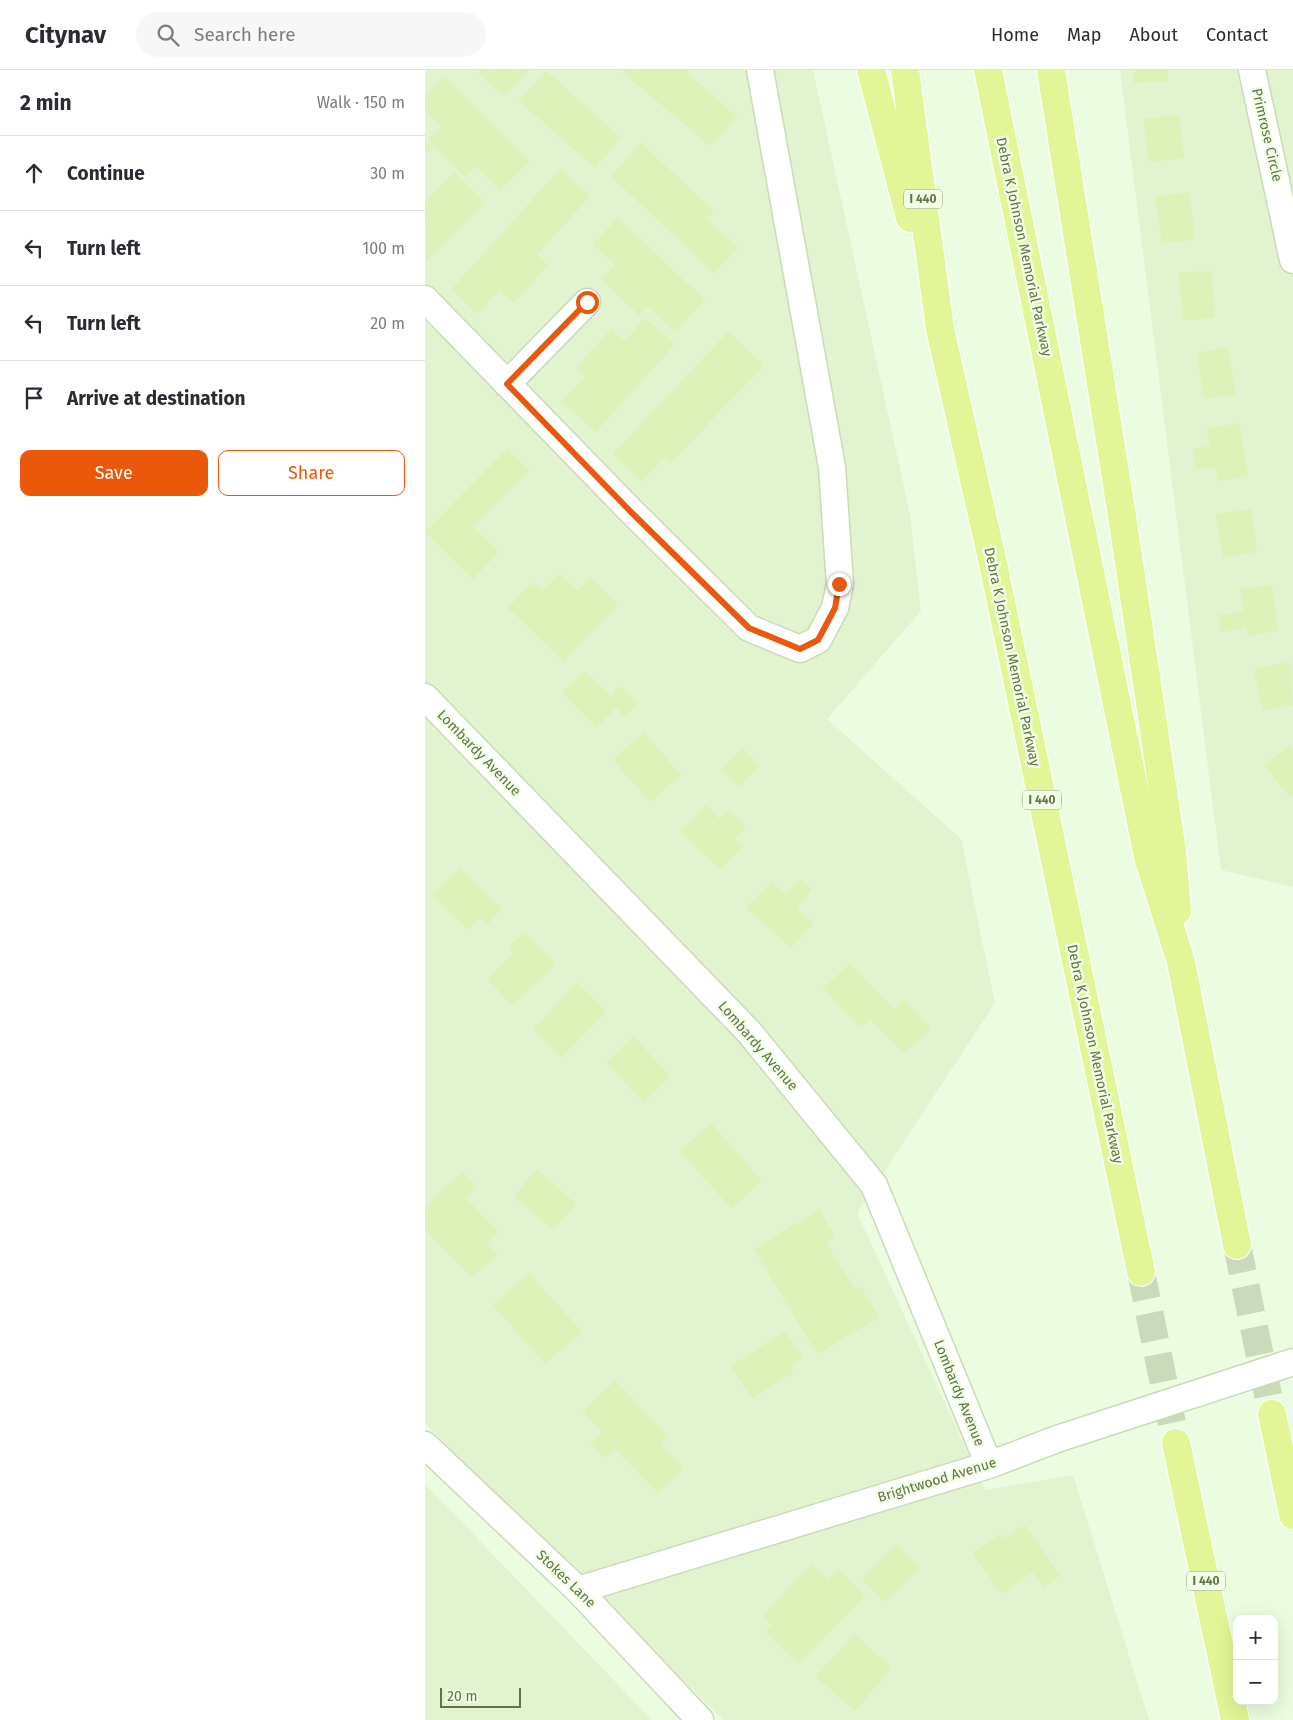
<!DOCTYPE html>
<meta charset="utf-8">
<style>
body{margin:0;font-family:"Fira Sans",sans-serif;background:#f7f7f7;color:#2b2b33}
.controls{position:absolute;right:15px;bottom:15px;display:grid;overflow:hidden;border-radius:10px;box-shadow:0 5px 20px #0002}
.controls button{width:45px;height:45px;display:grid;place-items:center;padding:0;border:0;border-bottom:1px solid #e1e1e2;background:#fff;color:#2b2b33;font:25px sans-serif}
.scale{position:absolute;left:15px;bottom:12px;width:81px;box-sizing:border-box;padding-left:5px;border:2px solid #657248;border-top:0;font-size:14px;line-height:18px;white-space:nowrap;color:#657248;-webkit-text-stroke:4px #f1ffe6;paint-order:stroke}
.stop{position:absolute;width:15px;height:15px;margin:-11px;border:4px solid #ea580c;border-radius:50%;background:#fff}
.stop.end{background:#ea580c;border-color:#fff;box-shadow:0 1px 5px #0008}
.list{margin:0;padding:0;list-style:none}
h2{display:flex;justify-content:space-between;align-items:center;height:65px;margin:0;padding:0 20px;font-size:21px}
h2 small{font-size:16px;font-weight:400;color:#7c7c81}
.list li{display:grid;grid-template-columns:32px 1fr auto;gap:15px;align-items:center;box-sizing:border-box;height:75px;padding:0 20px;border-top:1px solid #e1e1e2}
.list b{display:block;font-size:19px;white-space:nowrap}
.list em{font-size:16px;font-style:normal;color:#7c7c81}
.actions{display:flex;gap:10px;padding:15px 20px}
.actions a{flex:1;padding:11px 0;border:1px solid #ea580c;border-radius:10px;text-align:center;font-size:18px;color:#ea580c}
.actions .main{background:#ea580c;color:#fff}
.icon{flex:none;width:28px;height:28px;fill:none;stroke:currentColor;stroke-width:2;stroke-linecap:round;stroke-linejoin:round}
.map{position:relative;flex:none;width:868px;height:1650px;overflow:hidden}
header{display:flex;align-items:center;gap:30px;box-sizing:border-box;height:70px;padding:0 25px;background:#fff;border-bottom:1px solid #e1e1e2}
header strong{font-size:24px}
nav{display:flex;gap:28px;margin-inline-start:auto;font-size:18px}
.search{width:350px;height:45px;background:#f7f7f7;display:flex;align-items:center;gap:12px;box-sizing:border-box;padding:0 18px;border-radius:28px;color:#7c7c81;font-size:19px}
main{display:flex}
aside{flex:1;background:#fff}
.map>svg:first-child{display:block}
.residential{fill:#e1f3cf}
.building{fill:#ddf1b8}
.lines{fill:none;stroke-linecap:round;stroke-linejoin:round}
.highway-tunnel{stroke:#cadaba;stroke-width:28;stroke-dasharray:28 14;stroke-linecap:butt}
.minor-casing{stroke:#ccdab8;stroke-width:29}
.highway-casing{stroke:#fff;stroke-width:30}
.minor{stroke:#fff;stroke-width:26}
.highway{stroke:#e2f697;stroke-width:28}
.route{stroke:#ea580c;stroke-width:6}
.labels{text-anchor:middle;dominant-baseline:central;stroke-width:5;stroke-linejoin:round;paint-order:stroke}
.shield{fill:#f1ffe6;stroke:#8f9c77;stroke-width:1}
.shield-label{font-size:12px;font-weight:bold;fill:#657248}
.street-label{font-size:14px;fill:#657248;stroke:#f1ffe6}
</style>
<header>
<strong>Citynav</strong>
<div class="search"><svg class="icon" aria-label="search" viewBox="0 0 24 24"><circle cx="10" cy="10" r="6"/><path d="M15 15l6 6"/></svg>Search here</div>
<nav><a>Home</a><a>Map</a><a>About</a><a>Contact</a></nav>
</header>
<main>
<aside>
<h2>2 min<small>Walk · 150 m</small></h2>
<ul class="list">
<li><svg class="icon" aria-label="ahead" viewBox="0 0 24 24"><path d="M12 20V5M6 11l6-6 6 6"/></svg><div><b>Continue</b></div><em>30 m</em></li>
<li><svg class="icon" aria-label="left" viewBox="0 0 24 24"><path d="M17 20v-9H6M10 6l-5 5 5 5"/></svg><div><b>Turn left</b></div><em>100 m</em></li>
<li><svg class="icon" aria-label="left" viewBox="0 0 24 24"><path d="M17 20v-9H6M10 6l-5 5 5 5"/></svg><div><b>Turn left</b></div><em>20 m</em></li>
<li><svg class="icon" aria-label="arrive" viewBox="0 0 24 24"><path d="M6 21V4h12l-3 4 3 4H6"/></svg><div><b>Arrive at destination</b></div></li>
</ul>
<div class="actions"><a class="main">Save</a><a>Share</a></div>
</aside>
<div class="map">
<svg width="868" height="1650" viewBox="0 0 868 1650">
<rect width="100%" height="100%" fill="#ecfce0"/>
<path class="residential" d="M0 0H388L485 445 496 541 402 649 536 769 570 933 432 1143 560 1420 648 1405 724 1650H298L0 1353Z
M695 0H868V817L796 800Z
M0 1414 227 1650H0Z"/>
<path class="building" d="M51 0H105L78 26Z
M195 0H259L312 47 285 76Z
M708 0H742L743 12 709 13Z
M121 1 196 68 170 98 94 31Z
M20 6 105 91 75 120 51 96 40 107 3 69 16 56 0 40V26Z
M754 45 759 88 724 92 719 49Z
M0 69 8 77 0 85Z
M216 73 289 141 282 149 313 178 289 203 186 106Z
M135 99 165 126 112 185 123 195 89 233 74 220 53 244 26 220Z
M29 102 60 133 1 191 0 131Z
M764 122 770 169 737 174 730 127Z
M193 148 280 230 250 262 223 236 214 245 177 209 190 195 168 174Z
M786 201 790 248 758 250 754 203Z
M220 248 250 274 171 362 137 332 160 307 151 298 186 259 200 271Z
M303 262 339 295 245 394 239 388 217 411 188 384Z
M803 277 811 324 779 329 772 283Z
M814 353 823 406 793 411 790 397 771 400 768 379 785 376 782 359Z
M82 379 104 400 48 457 74 482 48 509 0 462Z
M826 439 832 482 798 487 791 444Z
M134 504 153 521 165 508 193 535 139 591 83 538 107 513 117 521Z
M847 515 853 561 822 566 821 558 796 562 794 545 818 542 815 519Z
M866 592 868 635 837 641 829 599Z
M159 601 186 626 195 616 213 633 200 647 191 638 172 657 137 623Z
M219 662 256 705 225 732 188 690Z
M865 675 868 679V725L865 727 839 695Z
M317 678 335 696 314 717 296 699Z
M281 735 294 749 304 740 321 757 310 768 319 776 295 800 255 761Z
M35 798 77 839 62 855 55 848 43 860 8 826Z
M375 809 387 820 371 838 388 853 366 878 322 838 347 812 361 824Z
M100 862 131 894 87 936 63 909 89 883 84 876Z
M425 893 469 939 479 930 506 959 479 984 445 949 436 958 398 919Z
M152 913 181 941 137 987 108 959Z
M209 967 245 1006 218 1032 182 992Z
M286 1053 337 1111 306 1138 255 1081Z
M112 1099 151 1134 128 1160 89 1126Z
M37 1102 52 1117 41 1128 73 1162 62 1173 73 1184 47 1208 0 1159V1137Z
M394 1140 410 1167 401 1172 430 1220 436 1217 454 1247 392 1284 329 1179Z
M104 1203 157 1262 120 1294 68 1235Z
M360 1261 378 1288 365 1297 369 1302 327 1328 306 1296Z
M190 1311 244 1367 236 1375 259 1399 233 1423 190 1378 180 1388 166 1373 178 1362 158 1342Z
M600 1455 635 1506 618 1518 608 1502 576 1524 548 1483 576 1464 579 1469Z
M471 1475 495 1498 460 1532 437 1509Z
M387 1494 403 1510 413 1500 440 1526 374 1594 341 1562 347 1556 337 1546Z
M429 1564 467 1598 430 1641 391 1607Z"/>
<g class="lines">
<path class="highway-tunnel" d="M812 1175 847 1344
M716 1202 751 1373"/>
<g class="minor-casing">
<path id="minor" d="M827 0 868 190
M0 229 207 442 324 558 375 579 393 570 410 538 415 514 407 397 335 0
M82 314 162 232
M0 627 324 962 449 1115 564 1395
M0 1375 153 1520 275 1650
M153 1520 564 1395 632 1369 868 1292"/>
</g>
<g class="highway-casing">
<path id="highway" d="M446 0 485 148
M480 0 515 259 567 489 716 1202
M563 0 723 787 756 892 812 1175
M626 0 697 446 747 781 752 841
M847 1344 868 1445
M751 1373 810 1650"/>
</g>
<use href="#minor" class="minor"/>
<use href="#highway" class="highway"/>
</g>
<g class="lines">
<path class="route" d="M162 232 82 314 206 442 324 558 375 579 393 570 410 538 414 514"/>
</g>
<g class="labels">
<g class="shield">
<rect x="479" y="119.5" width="38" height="19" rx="4"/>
<rect x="598" y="720.5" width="38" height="19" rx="4"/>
<rect x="762" y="1501.5" width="38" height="19" rx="4"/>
</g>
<g class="shield-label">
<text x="498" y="129">I 440</text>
<text x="617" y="730">I 440</text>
<text x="781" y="1511">I 440</text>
</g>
<g class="street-label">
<text transform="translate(842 65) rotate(77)">Primrose Circle</text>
<text transform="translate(599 177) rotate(78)">Debra K Johnson Memorial Parkway</text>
<text transform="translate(587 587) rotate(78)">Debra K Johnson Memorial Parkway</text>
<text transform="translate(54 683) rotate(46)">Lombardy Avenue</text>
<text transform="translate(333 976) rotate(49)">Lombardy Avenue</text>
<text transform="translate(670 984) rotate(78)">Debra K Johnson Memorial Parkway</text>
<text transform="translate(534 1323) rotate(68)">Lombardy Avenue</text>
<text transform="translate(512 1410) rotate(-17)">Brightwood Avenue</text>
<text transform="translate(141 1509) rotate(44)">Stokes Lane</text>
</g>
</g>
</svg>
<div class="controls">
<button>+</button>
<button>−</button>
</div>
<div class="scale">20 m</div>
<div class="stop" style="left:162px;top:232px"></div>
<div class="stop end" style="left:414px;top:514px"></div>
</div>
</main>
